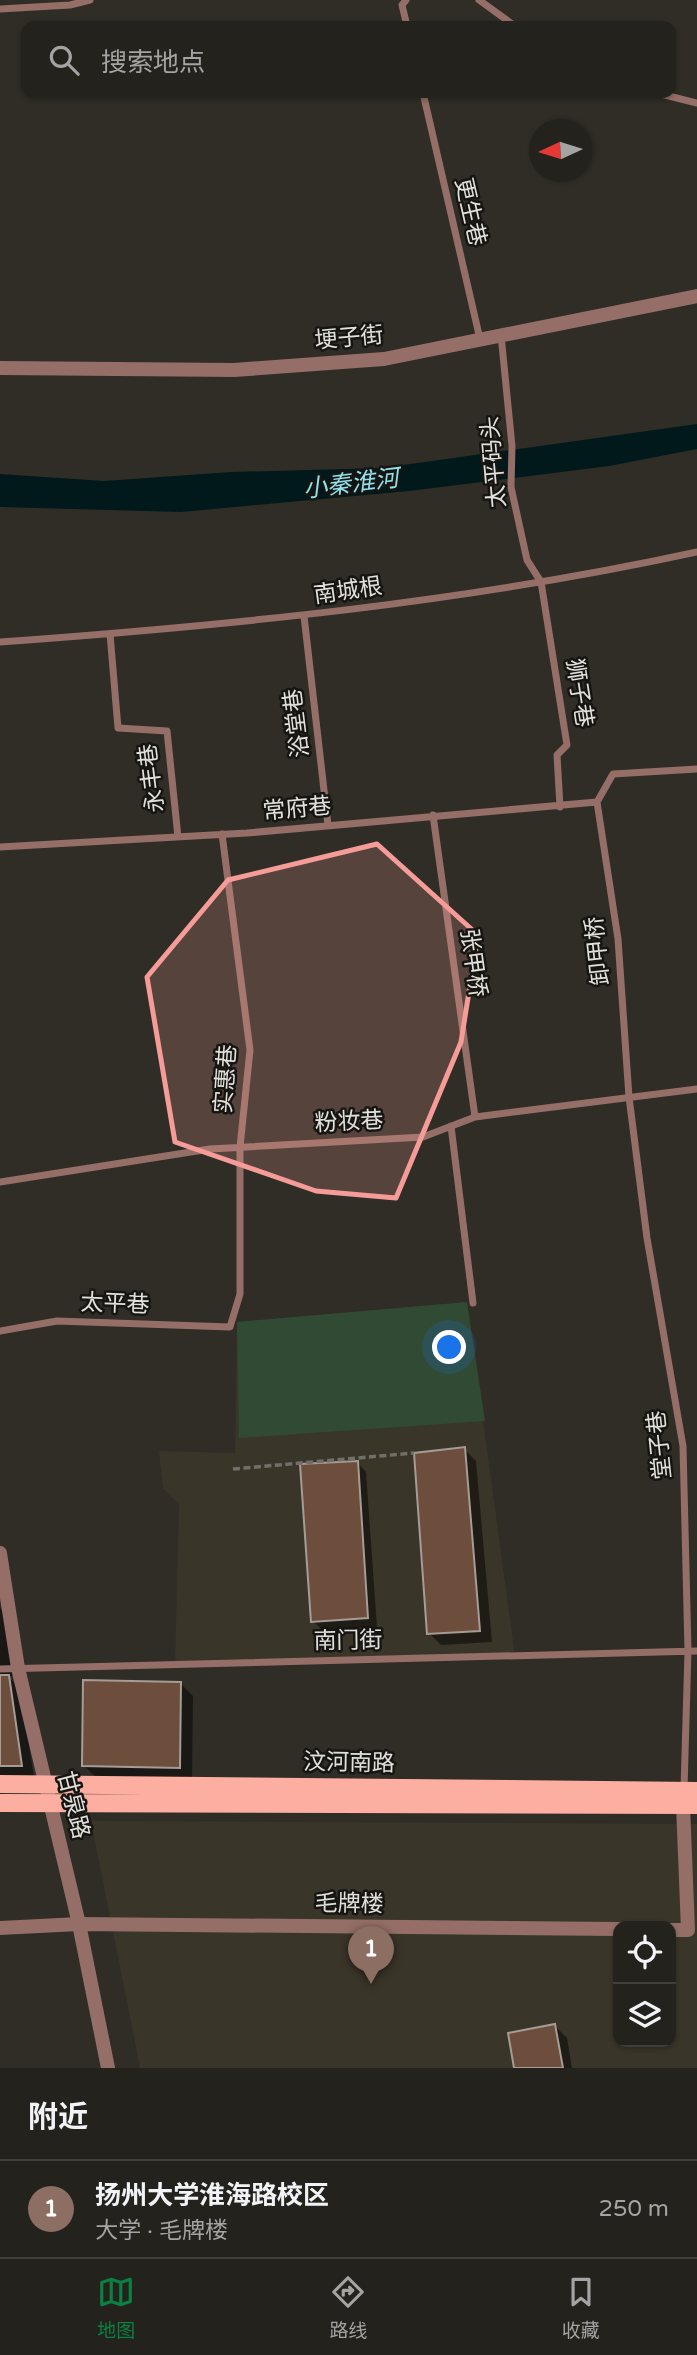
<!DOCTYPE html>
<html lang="zh">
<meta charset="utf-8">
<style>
body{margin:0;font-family:"Varela Round","Noto Sans SC",sans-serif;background:#2f2f29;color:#f1f3f6}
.controls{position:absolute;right:21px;bottom:21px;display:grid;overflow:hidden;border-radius:14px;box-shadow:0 2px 5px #0004}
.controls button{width:63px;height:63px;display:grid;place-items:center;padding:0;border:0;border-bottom:2px solid #403f3b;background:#23221c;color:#f1f3f6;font:35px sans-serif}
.compass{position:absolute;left:529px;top:119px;width:63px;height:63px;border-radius:50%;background:#23221c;box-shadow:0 2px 5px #0004;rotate:266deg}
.you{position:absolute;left:450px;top:1348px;width:24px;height:24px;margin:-18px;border:5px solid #fff;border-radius:50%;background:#1a73e8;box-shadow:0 0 0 10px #1a73e833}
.badge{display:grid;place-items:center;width:46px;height:46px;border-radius:50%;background:#0b8043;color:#fff;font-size:23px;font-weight:700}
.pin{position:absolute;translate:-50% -58px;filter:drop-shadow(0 2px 4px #0008)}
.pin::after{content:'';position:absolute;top:37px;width:24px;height:21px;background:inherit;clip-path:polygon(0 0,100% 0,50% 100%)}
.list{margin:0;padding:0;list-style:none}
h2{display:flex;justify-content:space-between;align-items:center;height:91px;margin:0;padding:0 28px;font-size:30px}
h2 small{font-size:23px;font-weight:400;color:#a3a4a3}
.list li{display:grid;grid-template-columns:46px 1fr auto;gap:21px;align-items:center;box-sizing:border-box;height:98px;padding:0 28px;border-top:2px solid #403f3b}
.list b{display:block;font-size:26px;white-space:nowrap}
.list p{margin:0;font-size:23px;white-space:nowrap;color:#a3a4a3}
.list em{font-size:23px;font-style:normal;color:#a3a4a3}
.icon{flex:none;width:38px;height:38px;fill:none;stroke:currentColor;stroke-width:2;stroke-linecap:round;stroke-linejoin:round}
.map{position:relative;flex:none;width:697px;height:2068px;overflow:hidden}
.search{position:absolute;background:#23221c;box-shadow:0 2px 5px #0004;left:21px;right:21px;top:21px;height:77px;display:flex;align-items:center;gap:18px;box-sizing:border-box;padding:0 24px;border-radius:14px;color:#a3a4a3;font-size:26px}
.sheet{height:189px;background:#23221c}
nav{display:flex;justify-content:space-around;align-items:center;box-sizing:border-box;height:98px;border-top:2px solid #403f3b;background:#23221c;font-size:19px;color:#a3a4a3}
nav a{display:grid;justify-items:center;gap:4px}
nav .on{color:#0b8043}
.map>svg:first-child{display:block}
.built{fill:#3a3529;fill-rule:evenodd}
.green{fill:#314a33}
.water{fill:#02191c}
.shadow{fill:#0007}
.building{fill:#6d4d3c;stroke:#a59c97;stroke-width:2}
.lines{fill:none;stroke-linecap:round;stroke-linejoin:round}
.path{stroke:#716f69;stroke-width:3.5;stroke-dasharray:7 3.5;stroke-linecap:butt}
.service{stroke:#946e67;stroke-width:7}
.minor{stroke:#946e67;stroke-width:14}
.tertiary{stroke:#946e67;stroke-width:14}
.primary{stroke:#fcaea1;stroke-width:18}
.marked{fill:#f59b98;fill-opacity:0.2;stroke:#f59b98;stroke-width:5;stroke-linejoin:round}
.labels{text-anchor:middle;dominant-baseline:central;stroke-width:5;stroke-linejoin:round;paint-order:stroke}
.street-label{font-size:23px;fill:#e1e0db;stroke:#161512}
.water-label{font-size:24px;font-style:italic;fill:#90e1ec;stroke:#161512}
</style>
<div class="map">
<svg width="697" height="2068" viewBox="0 0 697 2068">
<rect width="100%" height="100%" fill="#2f2d26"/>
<path class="built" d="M467 1302 515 1656 175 1664 179 1504 163 1488 159 1451 235 1453 237 1322Z
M91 1821 697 1824V2068H140ZM618 1926H671V2042H618Z"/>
<path class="green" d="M467 1302 485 1421 239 1438 237 1322Z"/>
<path class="water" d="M697 424V449L609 466 409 491 181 512 0 507V474L104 481 231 472 382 468Z"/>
<path class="shadow" d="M464 1449 476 1461 492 1642 441 1645 429 1633Z
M357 1462 366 1472 377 1627 322 1630 313 1621Z
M0 1608 10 1617 18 1674 9 1677 20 1689 34 1777 0 1778Z
M181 1684 193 1696 192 1779 96 1777 83 1765Z
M555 2026 567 2038 572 2068H516Z"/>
<path class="building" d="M465 1447 480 1631 427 1634 414 1453Z
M358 1461 368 1618 311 1622 300 1464Z
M0 1675H9L22 1766H0Z
M83 1680 181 1682 180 1768 82 1766Z
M555 2024 563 2068H514L508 2033Z"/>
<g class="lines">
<path class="path" d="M233 1469 414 1453"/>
<path class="service" d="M406 0 402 5 407 26
M479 0 515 26
M0 9 70 5 90 0
M423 93 480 339
M657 93 697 103
M501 335 512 446 511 487 527 560 541 582 567 745 557 755 560 807
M304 616 328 825
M110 634 118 728 167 731 178 837
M0 642C234 625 467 602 697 552
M597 802 618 939 629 1097 647 1238 683 1446 688 1651 684 1789
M597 802 613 774 697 769
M433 815 475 1117
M0 847 247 833 597 802
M451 1126 473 1303
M0 1182 210 1149 423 1137 475 1117 697 1089
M0 1331 57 1321 230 1327 240 1294V1147L250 1050 222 834
M0 1669 697 1651"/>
<path class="minor" d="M0 368 234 370 384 359 697 296
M0 1928 79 1924 618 1929
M671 1930H688L683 1805"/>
<path class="tertiary" d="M0 1553 18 1668 79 1924 108 2068"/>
<path class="primary" d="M0 1784 697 1791
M0 1803 697 1805"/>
</g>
<path class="marked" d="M377 844 478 935 461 1042 396 1198 316 1191 175 1142 147 977 228 880Z"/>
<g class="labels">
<g class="street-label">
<text transform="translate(470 212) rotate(77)">更生巷</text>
<text transform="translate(349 338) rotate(-5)">埂子街</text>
<text transform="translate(494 462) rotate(-95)">太平码头</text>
<text transform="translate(348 591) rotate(-8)">南城根</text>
<text transform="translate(579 693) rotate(81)">狮子巷</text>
<text transform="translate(297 723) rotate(-97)">浴堂巷</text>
<text transform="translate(152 778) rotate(-97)">永丰巷</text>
<text transform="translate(297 809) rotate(-5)">常府巷</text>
<text transform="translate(598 951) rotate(-96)">卸甲桥</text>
<text transform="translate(473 963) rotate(82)">张甲桥</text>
<text transform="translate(226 1079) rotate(-86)">实惠巷</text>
<text transform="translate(349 1122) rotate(-3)">粉妆巷</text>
<text transform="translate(115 1304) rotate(2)">太平巷</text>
<text transform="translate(660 1445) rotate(-96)">堂子巷</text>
<text transform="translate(348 1641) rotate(-1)">南门街</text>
<text transform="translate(349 1763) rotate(1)">汶河南路</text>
<text transform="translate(73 1805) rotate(76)">甘泉路</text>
<text transform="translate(349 1904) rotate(1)">毛牌楼</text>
</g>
<g class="water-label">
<text transform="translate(351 484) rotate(-7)">小秦淮河</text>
</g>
</g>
</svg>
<div class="controls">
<button><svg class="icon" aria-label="locate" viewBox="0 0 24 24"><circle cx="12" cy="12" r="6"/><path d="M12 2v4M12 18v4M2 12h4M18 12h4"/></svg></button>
<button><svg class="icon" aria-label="layers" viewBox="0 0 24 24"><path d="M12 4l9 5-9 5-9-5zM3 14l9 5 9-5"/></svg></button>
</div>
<svg class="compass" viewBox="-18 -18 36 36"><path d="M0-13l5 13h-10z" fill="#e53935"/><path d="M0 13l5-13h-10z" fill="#a3a4a3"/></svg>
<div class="you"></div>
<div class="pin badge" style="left:371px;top:1984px;background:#8d6e63">1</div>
<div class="search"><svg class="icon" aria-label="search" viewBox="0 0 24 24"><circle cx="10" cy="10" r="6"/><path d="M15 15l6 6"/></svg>搜索地点</div>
</div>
<section class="sheet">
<h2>附近<small></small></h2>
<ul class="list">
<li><span class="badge" style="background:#8d6e63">1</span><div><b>扬州大学淮海路校区</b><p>大学 · 毛牌楼</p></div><em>250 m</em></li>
</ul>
</section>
<nav>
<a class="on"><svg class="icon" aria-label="map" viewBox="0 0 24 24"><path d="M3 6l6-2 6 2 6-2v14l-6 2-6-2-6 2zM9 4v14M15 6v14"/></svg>地图</a>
<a><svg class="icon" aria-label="directions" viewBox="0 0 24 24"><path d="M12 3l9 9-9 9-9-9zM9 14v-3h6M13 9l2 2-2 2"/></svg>路线</a>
<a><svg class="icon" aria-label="saved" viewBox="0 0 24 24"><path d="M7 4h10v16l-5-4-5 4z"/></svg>收藏</a>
</nav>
